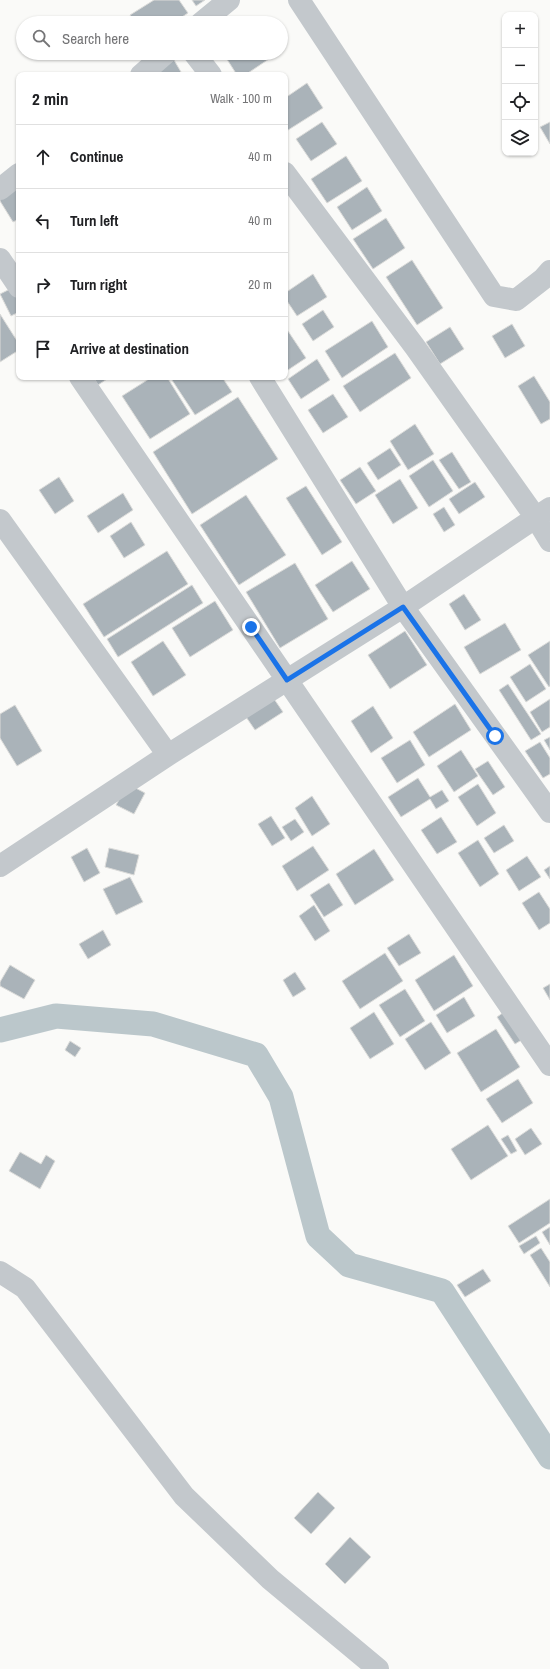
<!DOCTYPE html>
<meta charset="utf-8">
<style>
body{margin:0;font-family:"Archivo Narrow",sans-serif;background:#f2f2f2;color:#202124}
.controls{position:absolute;right:12px;top:12px;display:grid;overflow:hidden;border-radius:8px;box-shadow:0 1px 3px #0004}
.controls button{width:36px;height:36px;display:grid;place-items:center;padding:0;border:0;border-bottom:1px solid #e0e0e0;background:#fff;color:#202124;font:20px sans-serif}
.stop{position:absolute;width:12px;height:12px;margin:-9px;border:3px solid #1a73e8;border-radius:50%;background:#fff}
.stop.end{background:#1a73e8;border-color:#fff;box-shadow:0 1px 4px #0008}
.list{margin:0;padding:0;list-style:none}
h2{display:flex;justify-content:space-between;align-items:center;height:52px;margin:0;padding:0 16px;font-size:17px}
h2 small{font-size:13px;font-weight:400;color:#757577}
.list li{display:grid;grid-template-columns:26px 1fr auto;gap:12px;align-items:center;box-sizing:border-box;height:64px;padding:0 16px;border-top:1px solid #e0e0e0}
.list b{display:block;font-size:15px;white-space:nowrap}
.list em{font-size:13px;font-style:normal;color:#757577}
.icon{flex:none;width:22px;height:22px;fill:none;stroke:currentColor;stroke-width:2;stroke-linecap:round;stroke-linejoin:round}
.map{position:relative;flex:none;width:550px;height:1669px;overflow:hidden}
.search{position:absolute;background:#fff;box-shadow:0 1px 3px #0004;left:16px;top:16px;width:272px;height:44px;display:flex;align-items:center;gap:10px;box-sizing:border-box;padding:0 14px;border-radius:22px;color:#757577;font-size:15px}
.panel{position:absolute;background:#fff;box-shadow:0 1px 3px #0004;left:16px;top:72px;width:272px;height:308px;border-radius:8px}
.map>svg:first-child{display:block}
.lines{fill:none;stroke-linecap:round;stroke-linejoin:round}
.canal{stroke:#bbc7cb;stroke-width:25}
.building{fill:#aab3b9;stroke:#dcdcda}
.minor{stroke:#c3c8cc;stroke-width:22}
.route{stroke:#1a73e8;stroke-width:5}
</style>
<div class="map">
<svg width="550" height="1669" viewBox="0 0 550 1669">
<rect width="100%" height="100%" fill="#fafaf8"/>
<g class="lines">
<path class="canal" d="M0 1030 56 1016 153 1024 256 1055 281 1097 318 1236 349 1265 442 1291 550 1457"/>
</g>
<path class="building" d="M154 0H179L188 13 173 23H135L130 15Z
M192 0H205L196 6Z
M223 53H273L275 55 245 75H237Z
M174 60 181 72 176 75H158L156 72Z
M307 83 323 108 285 132V98Z
M322 122 337 144 311 161 296 139Z
M550 122V144L540 127Z
M346 156 362 181 327 203 311 179Z
M19 180V219L13 222 0 201V192Z
M367 187 382 211 352 230 337 207Z
M386 218 405 248 373 269 353 239Z
M412 260 443 308 417 325 386 277Z
M313 274 327 297 297 316 285 298V293Z
M12 288 19 301V312L11 316 0 294Z
M323 310 334 327 313 341 302 324Z
M0 314 19 344V350L0 362Z
M372 321 388 347 342 378 325 351Z
M512 324 525 346 505 358 492 336Z
M450 327 464 349 440 364 426 342Z
M286 328 306 358 285 372V329Z
M395 353 411 378 360 412 343 386Z
M317 359 330 380 301 399 288 379Z
M534 376 550 402V419L541 424 518 386Z
M93 377H110L98 385Z
M152 377H167L190 414 150 439 122 396Z
M170 377H222L232 392 195 415Z
M333 394 348 417 323 433 308 410Z
M238 397 278 459 192 514 153 452Z
M415 424 434 454 408 470 390 441Z
M390 448 401 465 378 480 367 463Z
M452 452 471 482 459 489 439 460Z
M433 460 453 491 429 507 409 476Z
M360 467 376 491 356 504 340 480Z
M59 477 74 501 55 514 39 490Z
M400 479 418 508 393 524 375 495Z
M475 482 485 497 459 514 449 499Z
M306 486 342 542 322 555 286 498Z
M123 493 133 510 98 533 87 516Z
M246 495 286 555 239 585 200 525Z
M444 507 455 525 444 532 433 514Z
M131 522 145 545 124 558 110 536Z
M167 551 188 584 104 637 83 604Z
M352 561 370 589 333 612 315 585Z
M295 563 328 619 280 648 246 592Z
M192 585 203 603 118 657 107 639Z
M464 594 481 620 465 630 449 604Z
M215 601 233 630 190 657 172 628Z
M505 623 521 650 480 674 464 647Z
M405 631 427 665 390 689 368 655Z
M163 641 186 675 153 696 131 662Z
M550 641V686L549 687 528 655Z
M530 664 546 689 526 702 510 677Z
M508 684 541 734 531 740 499 690Z
M272 696 283 712 255 730 244 714Z
M550 699V727L542 732 530 712Z
M455 704 471 730 429 757 413 732Z
M15 705 42 751 17 766 0 738V714Z
M373 706 393 738 371 753 351 721Z
M550 737V750L544 740Z
M410 740 425 765 397 783 381 758Z
M540 742 550 758V774L543 778 525 751Z
M461 750 478 776 454 792 437 766Z
M488 761 505 787 493 795 475 769Z
M418 778 430 797 442 790 449 801 436 809 430 799 401 817 388 797Z
M128 784 145 793 134 814 116 805Z
M478 784 496 813 477 826 458 797Z
M312 796 330 824 312 836 295 808Z
M271 816 285 838 272 846 258 824Z
M441 817 457 842 437 854 421 830Z
M295 819 304 832 291 841 282 827Z
M504 825 514 841 494 853 484 838Z
M478 840 499 874 480 887 458 853Z
M313 846 329 870 297 891 282 866Z
M87 848 100 873 84 882 71 857Z
M109 848 139 855 134 875 105 867Z
M374 849 394 880 355 905 336 874Z
M527 856 541 877 519 891 506 870Z
M550 866V879L544 870Z
M130 877 143 902 116 915 103 889Z
M329 883 343 905 324 917 310 895Z
M539 892 550 909V923L539 930 522 903Z
M314 905 330 931 315 941 299 916Z
M103 930 111 945 88 959 79 944Z
M409 934 421 953 399 966 387 948Z
M385 953 403 981 360 1009 342 981Z
M454 955 473 986 434 1011 415 980Z
M10 965 35 980 24 999 0 986V982Z
M295 972 306 989 293 997 283 980Z
M550 984V1000L543 988Z
M405 989 425 1021 400 1037 379 1005Z
M464 997 475 1016 447 1033 436 1015Z
M507 1010 525 1038 515 1044 497 1017Z
M374 1012 394 1044 370 1059 350 1028Z
M431 1022 451 1053 425 1070 405 1039Z
M496 1029 520 1067 481 1092 457 1053Z
M70 1041 81 1048 75 1057 65 1050Z
M518 1079 533 1103 502 1123 486 1099Z
M488 1125 508 1156 471 1180 451 1149Z
M531 1128 542 1144 525 1155 515 1139Z
M508 1135 517 1151 511 1154 501 1139Z
M20 1152 41 1164 46 1155 55 1161 40 1189 9 1171Z
M550 1199V1223L519 1243 508 1226Z
M550 1227V1245L542 1232Z
M536 1236 540 1243 524 1254 519 1246Z
M541 1248 550 1262V1287L530 1255Z
M483 1269 491 1281 465 1297 457 1285Z
M318 1492 335 1508 311 1534 294 1518Z
M350 1537 371 1557 345 1584 325 1564Z"/>
<g class="lines">
<path class="minor" d="M299 0 494 296 516 300 543 279 550 271
M201 23 229 0
M194 53 211 75
M141 75 166 53
M285 173 415 347 536 518 550 541
M0 189 19 174
M0 259 19 287
M80 377 550 1065
M260 377 403 607 550 812
M0 520 168 755
M0 866 168 755 403 607 550 508
M0 1272 25 1288 184 1496 270 1579 378 1669"/>
</g>
<g class="lines">
<path class="route" d="M251 627 287 680 403 607 495 736"/>
</g>
</svg>
<div class="controls">
<button>+</button>
<button>−</button>
<button><svg class="icon" aria-label="locate" viewBox="0 0 24 24"><circle cx="12" cy="12" r="6"/><path d="M12 2v4M12 18v4M2 12h4M18 12h4"/></svg></button>
<button><svg class="icon" aria-label="layers" viewBox="0 0 24 24"><path d="M12 4l9 5-9 5-9-5zM3 14l9 5 9-5"/></svg></button>
</div>
<div class="stop" style="left:495px;top:736px"></div>
<div class="stop end" style="left:251px;top:627px"></div>
<div class="search"><svg class="icon" aria-label="search" viewBox="0 0 24 24"><circle cx="10" cy="10" r="6"/><path d="M15 15l6 6"/></svg>Search here</div>
<section class="panel">
<h2>2 min<small>Walk · 100 m</small></h2>
<ul class="list">
<li><svg class="icon" aria-label="ahead" viewBox="0 0 24 24"><path d="M12 20V5M6 11l6-6 6 6"/></svg><div><b>Continue</b></div><em>40 m</em></li>
<li><svg class="icon" aria-label="left" viewBox="0 0 24 24"><path d="M17 20v-9H6M10 6l-5 5 5 5"/></svg><div><b>Turn left</b></div><em>40 m</em></li>
<li><svg class="icon" aria-label="right" viewBox="0 0 24 24"><path d="M7 20v-9h11M14 6l5 5-5 5"/></svg><div><b>Turn right</b></div><em>20 m</em></li>
<li><svg class="icon" aria-label="arrive" viewBox="0 0 24 24"><path d="M6 21V4h12l-3 4 3 4H6"/></svg><div><b>Arrive at destination</b></div></li>
</ul>
</section>
</div>
